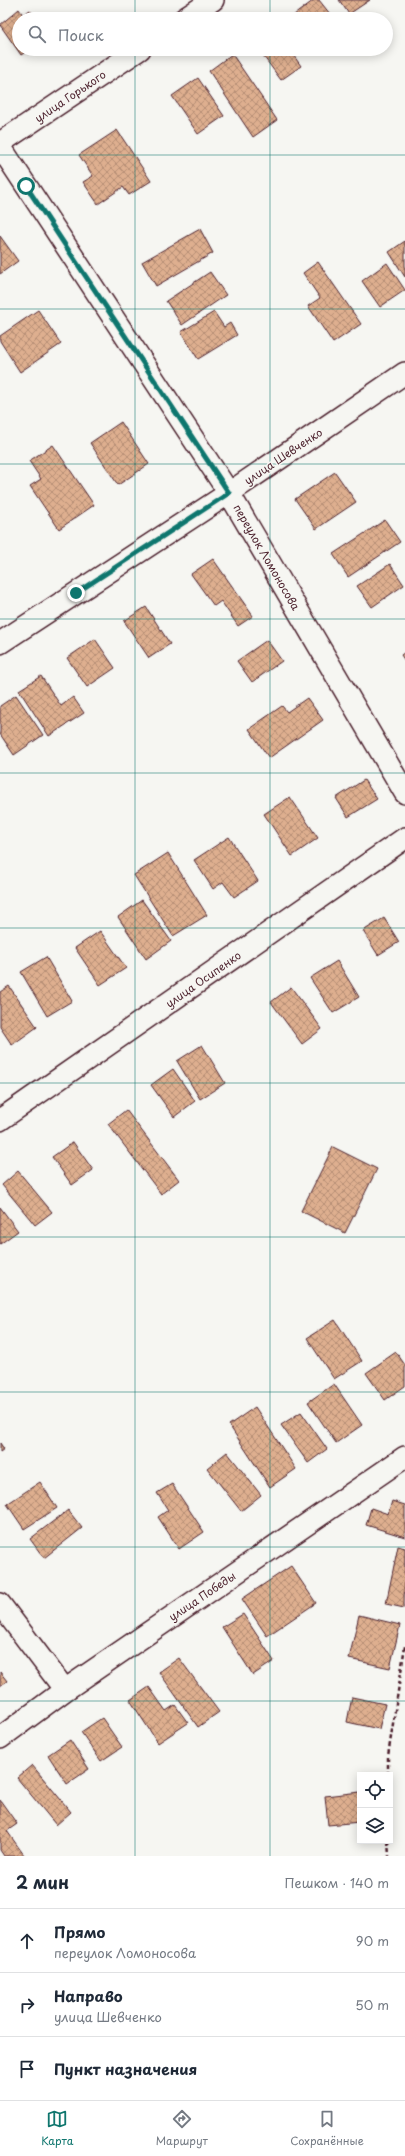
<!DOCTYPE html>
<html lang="ru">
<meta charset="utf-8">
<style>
body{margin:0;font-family:"Playpen Sans",sans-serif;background:#f6f6f7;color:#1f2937}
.controls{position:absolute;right:12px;bottom:12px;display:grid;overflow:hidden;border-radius:0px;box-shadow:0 2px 10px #0003}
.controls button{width:36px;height:36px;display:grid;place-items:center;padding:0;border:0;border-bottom:1px solid #e0e1e3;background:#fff;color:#1f2937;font:20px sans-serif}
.stop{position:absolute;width:12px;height:12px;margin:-9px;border:3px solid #0f766e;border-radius:50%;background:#fff}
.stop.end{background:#0f766e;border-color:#fff;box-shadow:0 1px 4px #0008}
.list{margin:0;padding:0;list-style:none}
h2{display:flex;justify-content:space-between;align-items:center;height:52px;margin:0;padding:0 16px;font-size:17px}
h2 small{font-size:13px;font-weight:400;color:#747a83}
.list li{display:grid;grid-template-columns:26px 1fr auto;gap:12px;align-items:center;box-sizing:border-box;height:64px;padding:0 16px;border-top:1px solid #e0e1e3}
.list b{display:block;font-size:15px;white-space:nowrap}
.list p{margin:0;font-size:13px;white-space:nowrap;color:#747a83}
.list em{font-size:13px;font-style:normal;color:#747a83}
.icon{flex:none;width:22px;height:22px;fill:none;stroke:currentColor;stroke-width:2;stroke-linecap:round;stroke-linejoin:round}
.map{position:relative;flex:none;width:405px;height:1856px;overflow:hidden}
.search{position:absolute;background:#fff;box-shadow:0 2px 10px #0003;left:12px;right:12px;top:12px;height:44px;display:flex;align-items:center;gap:10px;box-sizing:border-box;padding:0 14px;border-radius:22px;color:#747a83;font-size:15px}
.sheet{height:244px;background:#fff}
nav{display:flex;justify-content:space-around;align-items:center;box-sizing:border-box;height:56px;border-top:1px solid #e0e1e3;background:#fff;font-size:11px;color:#747a83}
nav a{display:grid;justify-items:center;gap:2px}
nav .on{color:#0f766e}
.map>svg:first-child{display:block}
.building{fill:url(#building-cross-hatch);stroke:#4a1f2b}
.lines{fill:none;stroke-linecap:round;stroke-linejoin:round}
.street-casing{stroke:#4a1f2b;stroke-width:24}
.path{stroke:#4a1f2b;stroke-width:2.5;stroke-dasharray:4 3;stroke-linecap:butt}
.street{stroke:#f6f6f2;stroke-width:21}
.route{stroke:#0f766e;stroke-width:5}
.grid{fill:none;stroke:#0f766e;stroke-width:1;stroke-opacity:0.55}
.labels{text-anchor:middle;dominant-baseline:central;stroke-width:3;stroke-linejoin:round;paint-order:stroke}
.street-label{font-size:11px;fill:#4a1f2b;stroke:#f6f6f2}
</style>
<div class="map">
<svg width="405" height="1856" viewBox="0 0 405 1856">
<defs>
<pattern id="building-cross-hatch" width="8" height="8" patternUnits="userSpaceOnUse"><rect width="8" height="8" fill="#deaf8f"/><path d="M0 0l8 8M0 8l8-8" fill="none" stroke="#b68e75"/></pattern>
</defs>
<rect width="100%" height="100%" fill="#f6f6f2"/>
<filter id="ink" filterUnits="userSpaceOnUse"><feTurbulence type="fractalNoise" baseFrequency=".025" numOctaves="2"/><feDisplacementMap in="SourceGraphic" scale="8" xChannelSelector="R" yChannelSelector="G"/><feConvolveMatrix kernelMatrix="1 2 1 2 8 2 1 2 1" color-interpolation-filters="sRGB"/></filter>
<g filter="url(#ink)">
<path class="building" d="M314 0H319L334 19H298L294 15Z
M339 0H370L349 14Z
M19 9 23 15 30 10 36 19H19V49H30L21 55 0 25Z
M258 49H289L301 66 281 80Z
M232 54 277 120 253 137 209 71Z
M198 78 224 116 198 134 172 96Z
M117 130 151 181 129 195 123 187 98 204 83 182 93 176 79 155Z
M200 229 213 253 156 286 142 262Z
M0 236 18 261 0 274Z
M405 241V277L389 252Z
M318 262 361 324 333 343 308 306 320 298 303 273Z
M387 263 405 290 380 307 362 281Z
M210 272 226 295 182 325 166 301Z
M38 310 61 344 20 372 0 341V336Z
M214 312 224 327 230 323 237 335 198 359 181 332Z
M121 422 149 464 118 485 90 443Z
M53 445 94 505 59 529 30 486 41 479 29 461Z
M335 472 356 502 316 529 295 499Z
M385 520 400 542 348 577 333 554Z
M213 559 253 616 238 626 221 601 214 606 191 574Z
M390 564 404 585 372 607 357 586Z
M146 607 170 644 149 658 124 621Z
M95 639 115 668 87 687 67 658Z
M267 640 282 661 252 682 237 661Z
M405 652V661L401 655Z
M41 676 61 706 73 697 84 713 49 736 19 690Z
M16 695 43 735 14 755 0 734V706Z
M307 698 323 720 269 758 249 729 282 706 287 712Z
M364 780 377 799 348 817 336 798Z
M290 797 318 838 292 856 264 814Z
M229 837 258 881 234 897 223 882 213 889 194 860Z
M168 853 207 915 173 936 134 875Z
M142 900 171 941 146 959 118 917Z
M384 918 399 942 378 955 363 931Z
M100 931 126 968 100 985 75 948Z
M46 957 72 1001 47 1016 21 972Z
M337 961 359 997 333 1013 310 978Z
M9 986 37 1027 12 1045 0 1027V992Z
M291 987 322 1029 302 1044 271 1002Z
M202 1045 225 1083 200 1099 177 1061Z
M173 1069 195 1101 174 1117 151 1085Z
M126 1110 179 1180 161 1194 108 1124Z
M73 1142 93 1170 72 1185 52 1157Z
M333 1147 377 1169 345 1233 301 1211Z
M18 1171 52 1212 35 1225 2 1185Z
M0 1207 18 1231 0 1244Z
M335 1320 362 1361 334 1379 307 1338Z
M396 1352 405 1365V1386L385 1400 366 1373Z
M334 1384 362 1425 336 1443 308 1402Z
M255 1407 296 1469 270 1487 229 1425Z
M301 1412 327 1449 308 1463 281 1425Z
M0 1443 4 1449 0 1452Z
M227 1452 261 1495 241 1511 207 1468Z
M40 1482 57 1508 24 1529 7 1504Z
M172 1484 204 1532 179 1549 158 1517 168 1510 157 1493Z
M392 1501 405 1505V1537L366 1525 371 1508 388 1514Z
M68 1510 82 1528 44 1558 30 1539Z
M398 1546 405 1548 404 1608 386 1604Z
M291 1566 316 1603 267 1636 242 1599Z
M243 1614 274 1661 253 1675 222 1627Z
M359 1615 400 1625 390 1668 349 1659Z
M179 1658 219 1712 198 1727 159 1672Z
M0 1672 7 1681 0 1686Z
M149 1687 166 1711 175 1705 188 1723 158 1743 130 1700Z
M352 1697 385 1704 379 1729 347 1722Z
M102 1718 122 1747 101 1761 81 1732Z
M70 1740 89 1769 67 1784 48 1755Z
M32 1765 71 1812 56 1825 17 1778Z
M360 1792V1822L328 1825 325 1796Z
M0 1800 17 1824 7 1831 24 1855 22 1856H4L0 1850Z"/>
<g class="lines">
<g class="street-casing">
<path id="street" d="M184 19 213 0
M0 143 140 49
M0 146 229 493 405 793
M0 643 229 493 405 373
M0 1120 405 838
M0 1604 65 1690
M0 1738 65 1690 405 1457"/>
</g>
<path class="path" d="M388 1775V1756L405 1646
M388 1841 389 1856"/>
<use href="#street" class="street"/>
</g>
</g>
<g class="lines" filter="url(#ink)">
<path class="route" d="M26 186 229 493 76 593"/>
</g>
<path class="grid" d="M135 0V19M270 0V19M135 49V1856M270 49V1856M0 155H405M0 309H405M0 464H405M0 619H405M0 773H405M0 928H405M0 1083H405M0 1237H405M0 1392H405M0 1547H405M0 1701H405"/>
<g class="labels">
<g class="street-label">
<text transform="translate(70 96) rotate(-34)">улица Горького</text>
<text transform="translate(283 456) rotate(-34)">улица Шевченко</text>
<text transform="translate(267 557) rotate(60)">переулок Ломоносова</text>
<text transform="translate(203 979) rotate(-35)">улица Осипенко</text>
<text transform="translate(202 1596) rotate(-34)">улица Победы</text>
</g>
</g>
</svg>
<div class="controls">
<button><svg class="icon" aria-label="locate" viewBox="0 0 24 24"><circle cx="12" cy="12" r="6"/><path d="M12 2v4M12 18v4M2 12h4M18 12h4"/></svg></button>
<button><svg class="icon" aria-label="layers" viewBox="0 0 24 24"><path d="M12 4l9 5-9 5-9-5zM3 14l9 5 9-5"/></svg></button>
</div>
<div class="stop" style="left:26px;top:186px"></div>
<div class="stop end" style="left:76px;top:593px"></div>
<div class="search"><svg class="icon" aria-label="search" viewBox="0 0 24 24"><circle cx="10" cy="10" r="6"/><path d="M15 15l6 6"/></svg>Поиск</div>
</div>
<section class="sheet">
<h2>2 мин<small>Пешком · 140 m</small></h2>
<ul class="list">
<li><svg class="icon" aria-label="ahead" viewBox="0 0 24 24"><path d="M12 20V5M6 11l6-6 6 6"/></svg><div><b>Прямо</b><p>переулок Ломоносова</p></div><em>90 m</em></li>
<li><svg class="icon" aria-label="right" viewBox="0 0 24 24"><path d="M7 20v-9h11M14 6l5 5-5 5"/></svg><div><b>Направо</b><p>улица Шевченко</p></div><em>50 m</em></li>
<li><svg class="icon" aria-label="arrive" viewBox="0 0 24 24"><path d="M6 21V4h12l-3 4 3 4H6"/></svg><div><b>Пункт назначения</b></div></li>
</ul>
</section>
<nav>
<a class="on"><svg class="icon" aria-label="map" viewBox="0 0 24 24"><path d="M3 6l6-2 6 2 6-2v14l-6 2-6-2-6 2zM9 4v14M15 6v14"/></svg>Карта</a>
<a><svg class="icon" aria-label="directions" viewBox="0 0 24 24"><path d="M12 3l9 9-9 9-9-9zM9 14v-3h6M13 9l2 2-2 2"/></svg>Маршрут</a>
<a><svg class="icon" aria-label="saved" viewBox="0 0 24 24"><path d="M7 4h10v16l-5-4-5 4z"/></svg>Сохранённые</a>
</nav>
